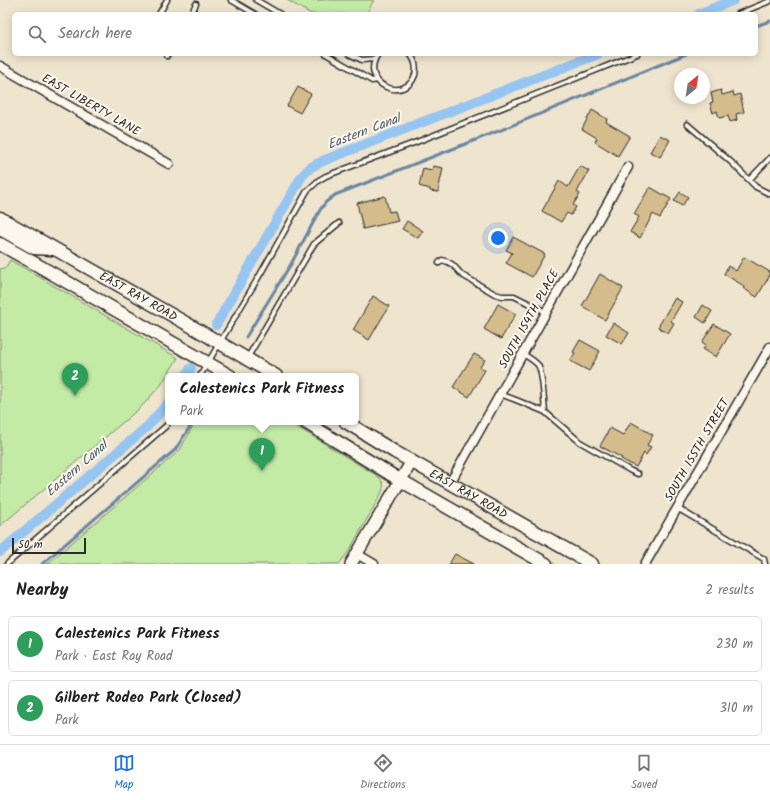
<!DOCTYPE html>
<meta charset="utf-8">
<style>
body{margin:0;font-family:Kalam,sans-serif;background:#f2f2f2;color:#202124}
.compass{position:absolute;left:674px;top:68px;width:36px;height:36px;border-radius:50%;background:#fff;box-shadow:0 2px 10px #0003;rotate:30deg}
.scale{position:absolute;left:12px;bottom:10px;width:74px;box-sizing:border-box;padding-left:4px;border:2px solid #2b2b2b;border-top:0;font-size:11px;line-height:14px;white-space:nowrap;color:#2b2b2b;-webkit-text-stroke:3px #fbf7ec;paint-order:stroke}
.you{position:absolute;left:498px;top:238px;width:14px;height:14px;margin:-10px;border:3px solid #fff;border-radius:50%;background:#1a73e8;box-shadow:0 0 0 6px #1a73e833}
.badge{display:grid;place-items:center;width:26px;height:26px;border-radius:50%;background:#1a73e8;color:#fff;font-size:13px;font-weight:700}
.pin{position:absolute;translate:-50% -33px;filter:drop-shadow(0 1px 2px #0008)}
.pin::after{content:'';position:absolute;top:21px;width:14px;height:12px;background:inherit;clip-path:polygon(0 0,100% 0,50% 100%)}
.popup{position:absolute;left:165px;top:373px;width:194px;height:52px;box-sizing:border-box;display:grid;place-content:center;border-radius:6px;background:#fff;filter:drop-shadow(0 1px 3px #0005);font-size:13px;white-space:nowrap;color:#757577}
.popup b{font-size:15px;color:#202124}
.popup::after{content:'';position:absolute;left:50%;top:100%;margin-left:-8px;border:8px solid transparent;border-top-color:#fff}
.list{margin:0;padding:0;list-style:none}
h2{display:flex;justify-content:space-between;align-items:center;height:52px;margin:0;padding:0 16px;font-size:17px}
h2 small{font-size:13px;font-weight:400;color:#757577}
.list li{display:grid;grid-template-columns:26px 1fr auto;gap:12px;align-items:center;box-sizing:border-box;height:56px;margin:0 8px 8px;padding:0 8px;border:1px solid #e0e0e0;border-radius:6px}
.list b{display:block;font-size:15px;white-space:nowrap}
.list p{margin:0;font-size:13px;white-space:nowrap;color:#757577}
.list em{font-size:13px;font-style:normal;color:#757577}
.icon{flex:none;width:22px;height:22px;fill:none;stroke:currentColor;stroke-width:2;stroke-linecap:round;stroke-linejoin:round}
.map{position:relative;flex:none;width:770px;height:564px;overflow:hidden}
.search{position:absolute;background:#fff;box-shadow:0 2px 10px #0003;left:12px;right:12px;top:12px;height:44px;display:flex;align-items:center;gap:10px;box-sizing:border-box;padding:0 14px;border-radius:6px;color:#757577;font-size:15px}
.sheet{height:180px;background:#fff}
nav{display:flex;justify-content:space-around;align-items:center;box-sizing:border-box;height:56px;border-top:1px solid #e0e0e0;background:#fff;font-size:11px;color:#757577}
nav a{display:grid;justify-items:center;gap:2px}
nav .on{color:#1a73e8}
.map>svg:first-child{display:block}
.green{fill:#c3eba6;stroke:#778b68}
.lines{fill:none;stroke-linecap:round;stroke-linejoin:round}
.stream{stroke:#6c87a2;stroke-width:3}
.canal{stroke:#97c5f1;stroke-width:10}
.building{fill:#d4bc8c;stroke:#2b2b2b}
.lane-casing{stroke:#2b2b2b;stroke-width:7}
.street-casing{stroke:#2b2b2b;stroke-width:11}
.secondary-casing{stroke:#2b2b2b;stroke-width:14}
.primary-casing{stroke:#2b2b2b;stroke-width:15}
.lane{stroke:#fbf7ec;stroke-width:4}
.street{stroke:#fbf7ec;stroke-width:8}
.secondary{stroke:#fbf7ec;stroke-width:11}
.primary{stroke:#fbf7ec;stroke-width:12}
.labels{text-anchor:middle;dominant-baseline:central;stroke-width:4;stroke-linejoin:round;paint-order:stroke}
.street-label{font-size:12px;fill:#2b2b2b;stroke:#fbf7ec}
.water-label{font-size:13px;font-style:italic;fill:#4b5966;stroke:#fbf7ec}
</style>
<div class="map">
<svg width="770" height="564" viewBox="0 0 770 564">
<rect width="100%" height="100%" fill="#efe5cf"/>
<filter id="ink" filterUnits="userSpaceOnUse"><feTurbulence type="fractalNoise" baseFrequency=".025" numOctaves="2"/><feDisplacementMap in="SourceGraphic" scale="8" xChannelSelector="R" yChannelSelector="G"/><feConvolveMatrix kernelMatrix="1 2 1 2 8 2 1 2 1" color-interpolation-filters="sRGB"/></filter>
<g filter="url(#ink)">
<path class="green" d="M287 0H374L366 14H311Z
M10 260 178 358 161 385 141 407 0 526V269L6 267Z
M195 422H289L379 477C385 484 384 487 381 494L349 551 339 564H47L180 450Z"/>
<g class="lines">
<path class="stream" d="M756 26 770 21
M246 337 291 264 320 210 326 202 335 195 501 130 686 54
M42 564 175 450 193 422"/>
<path class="canal" d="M699 14 734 0
M216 325 302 176 311 167 325 160 598 54
M186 376 191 368
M0 552 148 426 168 403"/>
</g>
<path class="building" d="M298 87 311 94 300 113 287 106Z
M721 90 722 95 733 92 734 96 740 94 744 112 736 114 737 120 730 122 728 116 719 118 717 111 713 113 710 103 713 102 711 93Z
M592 110 607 119 606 122 630 136 618 156 595 142 597 138 582 129Z
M660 135 670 140 660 157 650 152Z
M433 166 443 168 438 192 430 191V189L419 186 423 168 432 170Z
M580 166 589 171 577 192 580 194 573 205 576 207 571 215 567 213 561 222 542 211 559 181 568 187Z
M650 187 671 199 660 218 653 214 640 238 630 232 639 217 634 214Z
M680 192 688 197 682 206 674 201Z
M385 196 389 212 395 211 398 221 363 229 357 203Z
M407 221 423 231 418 238 402 229Z
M513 237 545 254 532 277 506 263 512 253 506 250Z
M744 257 770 272V275L757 297 743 288 744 286 724 274 728 266 736 271Z
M600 274 623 288 605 320 582 306Z
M373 296 389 306 369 340 353 330Z
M675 298 682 302 671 321 674 323 668 333 658 327Z
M498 304 516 314 501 339 484 329Z
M703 305 712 311 705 323 696 317Z
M613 323 629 333 622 344 606 335Z
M714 324 730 334 716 357 703 349 706 345 702 342Z
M580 340 600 351 589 371 570 361 575 353 573 352Z
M474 354 485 360 480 367 485 370 469 397 453 387Z
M631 422 653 435 647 445 651 447 646 455 644 453 636 467 621 459 622 458 600 446 610 428 623 435Z
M455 554 474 564H449Z"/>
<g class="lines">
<g class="lane-casing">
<path id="lane" d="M231 0 255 14
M256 0 280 14
M159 14 167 0
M191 14 196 4
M738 14 770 1
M326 54 372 81 377 80
M349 54 362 60 375 59
M378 54C358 84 405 104 415 75 417 67 415 60 410 54
M167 56 168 54
M687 124 731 162 756 187 770 194
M749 180 770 158
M439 263 442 260 448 262 453 265 462 275 495 294 502 296H514L546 312
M523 354C528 357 534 360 538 365 543 373 544 402 545 412
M248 357 314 244 339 223
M200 376 261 273 307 191 319 180 326 176 414 143 637 54
M500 394 516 400 545 412 580 442 631 471 638 474
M677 508 764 559 765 564
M7 564 166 426 169 422"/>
</g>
<g class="street-casing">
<path id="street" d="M0 66 169 164
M450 483 628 167
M357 554 374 564
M645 564 770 347"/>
</g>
<g class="secondary-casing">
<path id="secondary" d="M351 564 365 540 412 461"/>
</g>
<g class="primary-casing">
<g id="primary">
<path id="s1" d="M0 218 55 249 191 326 276 376"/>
<path d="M0 230 4 231 34 248 52 249"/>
<path d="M0 244 41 267 230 376"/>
<path d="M305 422 400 480 546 564"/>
<path id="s2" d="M346 422 395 452 592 564"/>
</g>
</g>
<use href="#lane" class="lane"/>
<use href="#street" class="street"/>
<use href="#secondary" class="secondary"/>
<use href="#primary" class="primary"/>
</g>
</g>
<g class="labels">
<g class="street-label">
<text transform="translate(91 105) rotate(30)">EAST LIBERTY LANE</text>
<text stroke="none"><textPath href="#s1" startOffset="159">EAST RAY ROAD</textPath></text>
<text transform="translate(529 319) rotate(-61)">SOUTH 154TH PLACE</text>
<text transform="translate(697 450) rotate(-60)">SOUTH 155TH STREET</text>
<text stroke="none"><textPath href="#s2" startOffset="142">EAST RAY ROAD</textPath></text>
</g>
<g class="water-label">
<text transform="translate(364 132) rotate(-21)">Eastern Canal</text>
<text transform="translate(77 469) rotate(-41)">Eastern Canal</text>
</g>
</g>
</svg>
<svg class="compass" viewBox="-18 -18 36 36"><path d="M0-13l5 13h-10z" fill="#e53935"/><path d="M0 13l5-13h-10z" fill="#757577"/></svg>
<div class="scale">50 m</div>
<div class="you"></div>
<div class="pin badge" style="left:262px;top:471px;background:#2e9e5b">1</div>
<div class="popup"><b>Calestenics Park Fitness</b>Park</div>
<div class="pin badge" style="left:75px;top:396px;background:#2e9e5b">2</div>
<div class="search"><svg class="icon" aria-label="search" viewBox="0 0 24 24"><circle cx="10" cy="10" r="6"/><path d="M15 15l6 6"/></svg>Search here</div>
</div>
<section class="sheet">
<h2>Nearby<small>2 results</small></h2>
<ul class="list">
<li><span class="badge" style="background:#2e9e5b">1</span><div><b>Calestenics Park Fitness</b><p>Park · East Ray Road</p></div><em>230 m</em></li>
<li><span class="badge" style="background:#2e9e5b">2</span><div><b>Gilbert Rodeo Park (Closed)</b><p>Park</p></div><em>310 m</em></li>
</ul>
</section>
<nav>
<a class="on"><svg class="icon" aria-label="map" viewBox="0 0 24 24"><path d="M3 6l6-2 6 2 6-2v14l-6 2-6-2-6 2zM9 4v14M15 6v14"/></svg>Map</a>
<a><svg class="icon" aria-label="directions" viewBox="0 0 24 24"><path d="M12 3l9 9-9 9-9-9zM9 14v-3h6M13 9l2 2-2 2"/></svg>Directions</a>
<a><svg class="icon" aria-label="saved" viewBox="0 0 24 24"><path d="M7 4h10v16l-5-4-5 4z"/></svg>Saved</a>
</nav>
